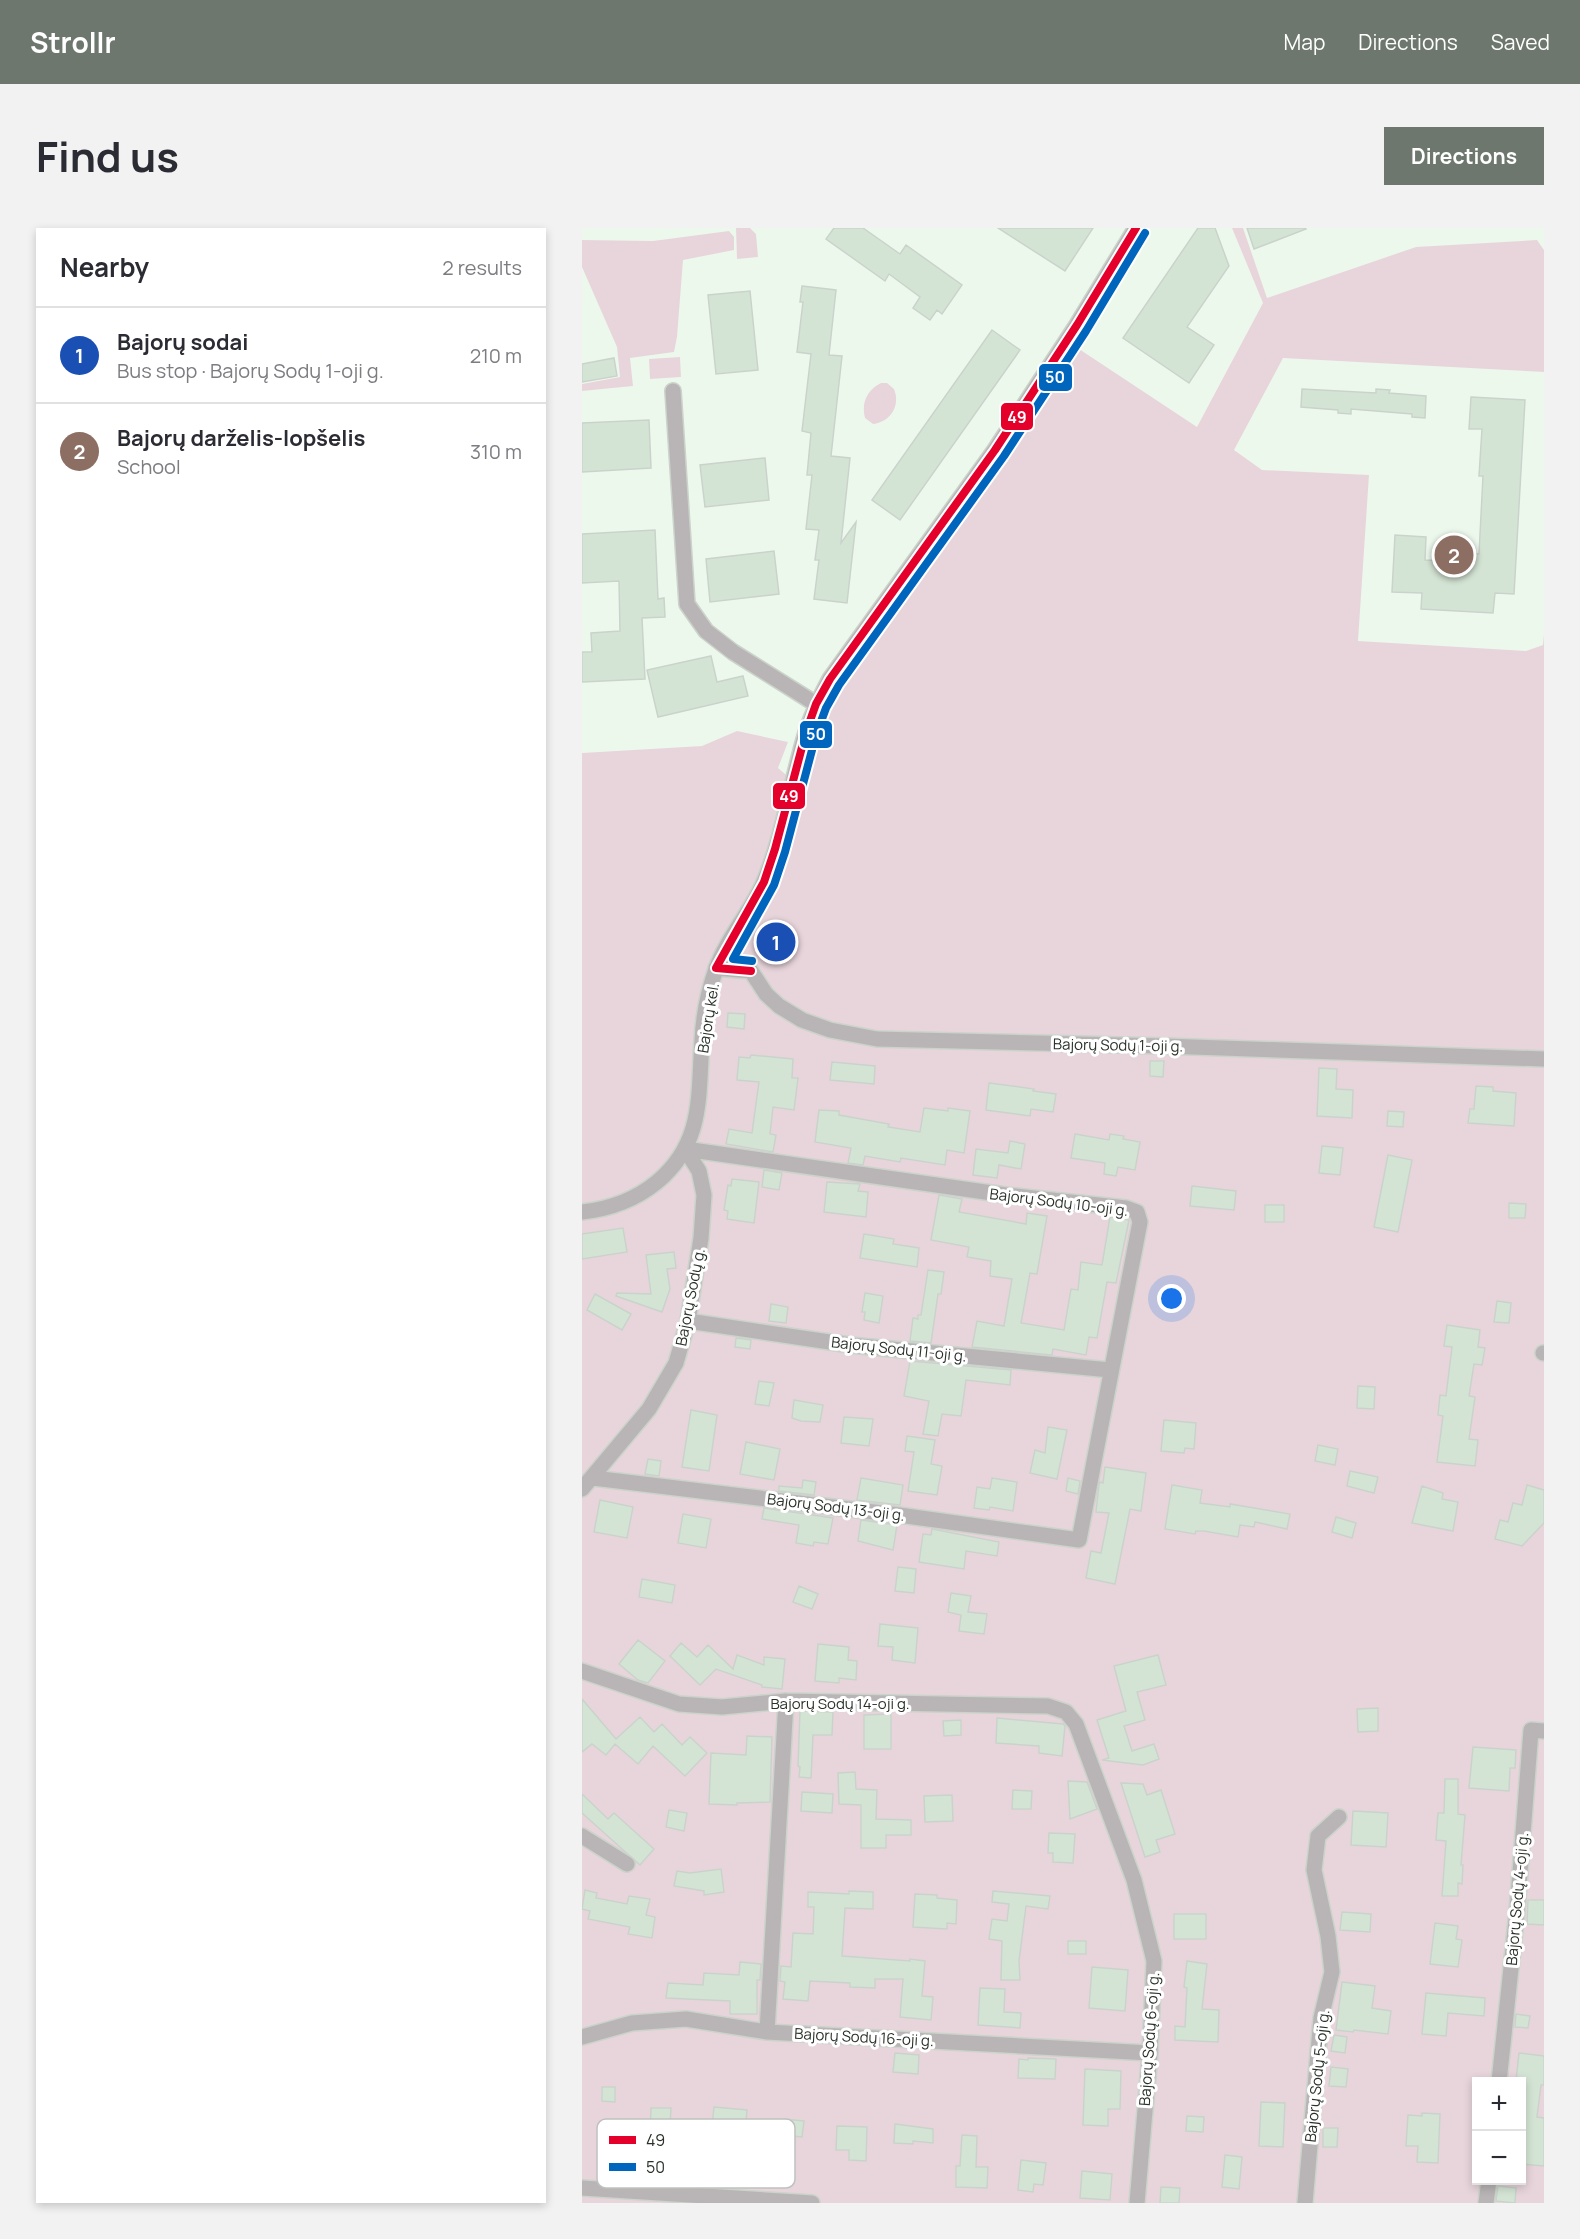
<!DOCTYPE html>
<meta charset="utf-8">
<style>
body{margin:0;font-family:Manrope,sans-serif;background:#f2f2f3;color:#2b2b33}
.controls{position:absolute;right:18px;bottom:18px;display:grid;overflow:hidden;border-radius:0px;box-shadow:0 3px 9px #0003}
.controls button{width:54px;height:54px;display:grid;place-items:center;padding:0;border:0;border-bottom:2px solid #e1e1e2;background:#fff;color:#2b2b33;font:30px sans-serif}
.you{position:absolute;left:590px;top:1071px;width:21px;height:21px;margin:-15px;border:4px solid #fff;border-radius:50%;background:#1a73e8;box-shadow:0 0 0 9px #1a73e833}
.badge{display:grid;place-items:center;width:39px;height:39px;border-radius:50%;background:#6e776e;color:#fff;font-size:20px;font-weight:700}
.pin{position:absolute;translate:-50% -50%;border:3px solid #fff;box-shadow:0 2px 6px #0006}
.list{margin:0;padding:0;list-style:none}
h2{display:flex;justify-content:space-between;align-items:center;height:78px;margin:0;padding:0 24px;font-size:26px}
h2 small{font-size:20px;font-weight:400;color:#7c7c81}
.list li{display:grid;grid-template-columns:39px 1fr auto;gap:18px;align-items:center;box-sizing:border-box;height:96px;padding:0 24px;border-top:2px solid #e1e1e2}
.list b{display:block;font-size:22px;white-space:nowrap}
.list p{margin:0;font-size:20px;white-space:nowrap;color:#7c7c81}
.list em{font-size:20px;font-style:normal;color:#7c7c81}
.map{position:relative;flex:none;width:962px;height:1975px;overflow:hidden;border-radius:0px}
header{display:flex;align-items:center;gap:36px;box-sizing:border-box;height:84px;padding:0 30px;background:#6e776e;color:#fff}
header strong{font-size:28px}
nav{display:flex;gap:33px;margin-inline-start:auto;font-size:21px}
.intro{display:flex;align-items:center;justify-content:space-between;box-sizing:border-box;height:144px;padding:0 36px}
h1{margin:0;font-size:42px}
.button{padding:15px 27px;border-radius:0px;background:#6e776e;color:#fff;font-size:21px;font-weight:700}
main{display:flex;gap:36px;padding:0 36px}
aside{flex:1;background:#fff;border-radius:0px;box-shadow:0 3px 9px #0003}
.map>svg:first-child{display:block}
.green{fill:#e8d5dc;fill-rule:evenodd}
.building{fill:#d4e4d4;stroke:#cad3cb;stroke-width:1.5}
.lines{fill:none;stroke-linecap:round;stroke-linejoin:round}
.minor-casing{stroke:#cbd3cb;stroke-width:18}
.minor{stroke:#b9b5b6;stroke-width:15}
.bus-1-casing{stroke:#fff;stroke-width:12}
.bus-2-casing{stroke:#fff;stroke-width:12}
.bus-1{stroke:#e4002b;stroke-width:8}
.bus-2{stroke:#0065bd;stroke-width:8}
.labels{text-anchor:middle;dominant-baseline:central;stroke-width:6;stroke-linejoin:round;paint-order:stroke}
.street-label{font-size:15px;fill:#293129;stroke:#fff}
.key{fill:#fff;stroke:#bfc1bf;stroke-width:1.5}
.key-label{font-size:16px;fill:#293129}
.line-badge{stroke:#fff;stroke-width:2}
.badge-label{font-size:16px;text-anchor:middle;font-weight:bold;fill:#fff}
</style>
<header>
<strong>Strollr</strong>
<nav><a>Map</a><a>Directions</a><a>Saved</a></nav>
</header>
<div class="intro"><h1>Find us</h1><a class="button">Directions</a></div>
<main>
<aside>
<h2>Nearby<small>2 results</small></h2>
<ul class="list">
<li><span class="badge" style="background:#1a4fb4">1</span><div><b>Bajorų sodai</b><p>Bus stop · Bajorų Sodų 1-oji g.</p></div><em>210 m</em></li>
<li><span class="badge" style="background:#8d6e63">2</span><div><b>Bajorų darželis-lopšelis</b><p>School</p></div><em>310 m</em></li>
</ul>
</aside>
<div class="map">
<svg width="962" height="1975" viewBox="0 0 962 1975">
<rect width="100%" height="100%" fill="#edf8ed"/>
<path class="green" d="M154 0H168L174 6 176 29 155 31Z
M650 0H661L685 70 834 19 955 12 962 22V144L701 130 652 222 680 242 787 247 776 413 944 423 961 417 962 406V1975H0V525L120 518 155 503 206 514 196 540 221 561 245 476 258 454 382 286 494 119 615 199 681 75ZM894 1854H939V1952H894Z
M147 3 152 9V22L101 32 95 109 92 124 48 130 51 158 0 163V156L38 149 35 119 0 39V12L71 13Z
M98 129 99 149 68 151 67 131Z
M299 155H305L312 161C319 178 308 194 291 196L283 190C279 175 285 162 299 155Z"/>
<path class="building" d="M252 0H281L318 26 324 17 380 57 360 86 355 82 348 92 331 80 338 69 307 46 303 53 244 11Z
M416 0H511L483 43Z
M616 0H633L647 38 605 99 632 117 607 155 541 110Z
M665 0H723L724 1 672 21Z
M220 58 254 62 247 127 260 128 249 228 268 230 259 315 274 294 265 375 232 371 237 332H233L237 302 224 301 230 247H225L229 205 220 203 229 126 215 124 221 74H218Z
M168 63 176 142 134 146 126 67Z
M410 102 438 122 318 292 290 272Z
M32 130 35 148 0 154V136Z
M720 161 794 165V161L808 162 807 165 844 168 843 190 830 189V186L769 181V186L756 185V182L719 179Z
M889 169 943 172 932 366 913 365 911 385 839 381 840 365 810 364 813 307 844 309 843 332 878 333V325L897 326 901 248H897L900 201H887Z
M67 192 69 240 0 244V195Z
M183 230 187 272 123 279 118 237Z
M73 302 76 371 82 370 83 389 60 390 63 451 0 454V424H10L9 405 38 403 37 353 0 355V306Z
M192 323 197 366 128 374 124 331Z
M129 428 135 454 161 448 166 468 76 489 65 442Z
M146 785 163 786 162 801 145 799Z
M169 827 211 831 210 850H216L212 882 191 879 188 906 194 907 191 924 144 916 147 901 170 905 177 854 155 852 157 829 168 830Z
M568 833H582L581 849 568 848Z
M250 834 293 838 292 856 248 852Z
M737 840 755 841 754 861 771 862 770 890 735 888Z
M407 855 452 861 451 863 474 866 471 884 449 881 448 888 404 882Z
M894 858 911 859V863L934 865 932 898 886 895 888 881H892Z
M342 880 366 883V880L388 883 382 925 365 922 363 937 319 930 318 934 283 928 281 937 266 935 269 920 233 914 237 882 257 883V887L307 896 306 899 338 904Z
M806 883 822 884 821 899 805 898Z
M493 906 527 912 528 906 542 908 541 911 558 914 553 942 536 939 534 948 522 946 523 935 489 930Z
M428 913 443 916 439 941 417 937 415 950 391 947 394 921 426 925Z
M740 918 761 920 758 947 737 945Z
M806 927 830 932 816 1004 792 999Z
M182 942 200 945 197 962 180 959Z
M150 951 177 954 172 995 145 991 146 983 142 982 146 957 149 958Z
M245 954 278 956 276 963 286 964 284 989 242 984Z
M610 958 654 963 652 982 608 978Z
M357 967 380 971 377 984 444 996 445 985 465 988 455 1046 448 1045 439 1095 482 1102 489 1061 496 1062 499 1034 520 1037 528 989 547 992 534 1055 525 1054 515 1110 507 1109 504 1127 471 1121 470 1127 390 1119 395 1093 422 1098 430 1051 408 1048 409 1033 385 1029 387 1019 349 1012Z
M927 975 944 976 943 990H927Z
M683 977H702V994H683Z
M41 1000 45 1024 0 1031V1006Z
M282 1006 312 1011 311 1016 337 1020 335 1039 278 1030Z
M92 1024 94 1040 85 1041 88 1061 80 1084 34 1068 35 1065 69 1066 64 1027Z
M346 1042 362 1044 359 1066H356L349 1115 328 1113 331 1090 336 1091V1087H339Z
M283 1065 301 1068 297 1095 282 1092 283 1084H280Z
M13 1066 49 1086 40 1102 5 1082Z
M915 1073 929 1075 927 1095 912 1094Z
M189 1076 206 1079 204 1095 187 1093Z
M865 1097 898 1102 896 1119 903 1120 900 1137 892 1136 887 1168 893 1169 887 1211 896 1212 893 1238 855 1234 861 1188 856 1187 858 1167 864 1168 870 1119 862 1118Z
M154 1110 169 1112 168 1121 153 1119Z
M328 1133 429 1142 428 1157 384 1152 379 1188 360 1186 356 1208 341 1206 347 1173 322 1168Z
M177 1153 192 1155 187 1178 173 1176Z
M776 1158 793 1159 792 1181 775 1180Z
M212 1172 241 1177 238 1194 219 1193 210 1190Z
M109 1182 135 1187 127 1243 100 1239Z
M262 1189 291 1191 287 1218 259 1215Z
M582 1192 614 1195 612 1221 603 1220 602 1225 579 1223Z
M466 1199 485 1202 475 1251 448 1245 453 1222 463 1225Z
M325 1208 353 1212 349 1236 360 1238 355 1267 326 1263 332 1224 323 1223Z
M164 1214 198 1221 192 1252 158 1246Z
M736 1217 756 1221 753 1237 733 1233Z
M66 1231 79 1233 77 1248 63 1246Z
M523 1239 564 1245 559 1283 548 1281 533 1356 504 1350 509 1323 519 1325 527 1285 514 1284 517 1257 518 1254 521 1255Z
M768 1243 796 1249 792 1265 765 1258Z
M279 1250 321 1257 318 1277 275 1272Z
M410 1250 435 1254 431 1283 408 1279 407 1282 392 1280 395 1259 408 1261Z
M486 1250 498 1253 496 1266 484 1263Z
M221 1252 234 1254 232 1267 197 1263V1258L220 1260Z
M590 1257 620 1262 618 1275 648 1279V1276L708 1286 705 1301 673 1294 672 1299 658 1297 656 1309 622 1303H614L613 1306 583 1301Z
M945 1257 962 1262V1295L940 1318 913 1311 918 1292 926 1294 931 1275 940 1277Z
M840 1258 861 1265 860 1271 876 1274 871 1303 830 1295Z
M18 1272 51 1279 45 1310 12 1304Z
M182 1280 251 1290 246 1316 232 1314 231 1318 214 1315 217 1297 180 1291Z
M101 1286 129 1291 124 1320 96 1315Z
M754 1289 774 1295 770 1310 750 1304Z
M279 1292 315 1297 311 1322 276 1313Z
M350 1301 417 1314 415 1328 384 1323 382 1341 337 1334 341 1306 349 1307Z
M316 1339 334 1341 332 1365 313 1363Z
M60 1351 93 1357 90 1375 57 1369Z
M217 1358 236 1366 230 1381 211 1374Z
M369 1365 389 1368 386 1384 405 1386 402 1406 377 1403 379 1387 366 1384Z
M298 1396 336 1400 333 1435 310 1432 311 1419 296 1418Z
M56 1412 83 1433 66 1455 56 1452 37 1436Z
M99 1415 115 1429 126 1417 151 1441 155 1427 182 1437V1429L203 1431 200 1461 180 1459V1457L134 1441 118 1457 88 1428Z
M236 1416 267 1419 266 1432 275 1433 274 1452 257 1450V1455L233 1453Z
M576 1427 584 1457 555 1464 563 1492 542 1498 550 1523 572 1516 577 1531 561 1537 520 1532 527 1530 515 1492 544 1483 532 1438Z
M0 1471 34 1511 58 1489 72 1504 80 1496 100 1517 108 1509 125 1525 103 1548 71 1518 56 1536 33 1516 24 1527 10 1516 0 1524Z
M796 1480V1503L776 1504 775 1481Z
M218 1483 251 1484 250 1507H231L229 1550 217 1549 218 1539 216 1538Z
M309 1486V1521H282V1487Z
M415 1490 481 1496 483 1498 480 1528 457 1525V1518L414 1515Z
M379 1492V1507L362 1508 361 1493Z
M165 1508 190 1509 188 1574 155 1575V1577L127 1576 129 1525 164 1527Z
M891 1519 934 1522 933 1540H928L927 1563 887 1560Z
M273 1544 274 1561 295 1562 294 1591 329 1592V1607H304V1620H279V1577L257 1576 256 1545Z
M863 1551H876V1586L883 1587 879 1637H881L880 1656 876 1655V1668H860L864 1613 854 1612 856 1585H862Z
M486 1553 505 1554 515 1581 488 1591Z
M539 1555 561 1556 565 1567 579 1562 593 1606 574 1612 578 1624 563 1629Z
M431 1562 450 1563 449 1581H430Z
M220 1564 251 1566 250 1585 219 1583Z
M0 1566 26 1591 32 1585 72 1621 58 1637 0 1585Z
M370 1567 371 1593 343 1594 342 1568Z
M87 1582 105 1585 102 1603 84 1599Z
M771 1583 806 1585 804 1619 769 1617Z
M467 1605 493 1606 491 1635 471 1634V1625H466Z
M139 1641 142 1664 122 1667V1663L92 1658 95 1643 108 1645Z
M3 1662 15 1665 14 1670 45 1676 47 1668 68 1671 64 1687 73 1689 70 1710 46 1706 48 1699 6 1691 8 1683 0 1681Z
M267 1663 291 1664V1681L263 1680 260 1728 328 1733V1731L343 1733 340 1768 351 1769 349 1792 318 1789 321 1751H293V1760L268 1759V1755L228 1753 226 1773 201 1771 203 1754 198 1753 199 1738 209 1739 211 1705 231 1706 232 1679H226V1664L267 1666Z
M411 1663 468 1668 466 1681 444 1678 437 1733 438 1752H419L420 1713 407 1711 410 1691 425 1693 427 1676 410 1674Z
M333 1666 355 1667V1670L375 1672 374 1696 365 1695V1701L331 1699Z
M946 1672H962V1697L945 1696Z
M760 1684 789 1686 788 1704 758 1702Z
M592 1686H624V1711H592Z
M853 1695 876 1698 874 1711 880 1712 876 1739 848 1736Z
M486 1713H504V1726H486Z
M605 1733 625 1736 620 1781 637 1782 636 1814 593 1812V1798L603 1799 605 1760 602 1759Z
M158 1734 179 1736 178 1752H175V1786H148V1773L84 1770 86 1755 121 1757 122 1745 157 1747Z
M510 1739 546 1742 543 1783 507 1780Z
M760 1754 793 1758 790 1780 809 1783 806 1806 772 1802 771 1804 754 1802Z
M398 1760 423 1761 422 1784 439 1785 438 1800 396 1797Z
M844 1765 903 1770 902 1788 866 1785 864 1808 840 1806Z
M934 1786 948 1788 946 1800 933 1799Z
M752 1807 765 1809 763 1825 749 1823Z
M313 1825 337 1827 336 1846 311 1844Z
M937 1825 962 1828V1857H959L955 1889 962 1890V1938L939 1936V1854L934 1853Z
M446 1830 474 1831 473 1851 436 1850 437 1831 446 1832Z
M749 1839 766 1841 764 1859 747 1858Z
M503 1841 539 1843 538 1881H526V1898L501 1897Z
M20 1859H33V1874L20 1873Z
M679 1874 703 1875 701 1919 677 1918Z
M132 1879 165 1882 162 1914 152 1913 150 1928 127 1926Z
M69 1880H89L87 1912H68Z
M840 1885 858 1886 856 1935 835 1934 836 1918H824L826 1887 840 1888Z
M605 1888 622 1889 621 1904 604 1903Z
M202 1891 222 1893 220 1909 200 1907Z
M313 1896 351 1901V1915L331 1913V1916L312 1915Z
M255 1898 285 1899 284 1933 267 1932V1922H254Z
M741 1900H756L755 1919H741Z
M380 1907 395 1908 394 1939H406L405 1960 374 1959V1938H378Z
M643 1927 660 1929 657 1961 640 1959Z
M439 1932 464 1935 461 1957 452 1956 451 1964 436 1962Z
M500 1943 530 1946 528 1972 498 1970Z
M916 1958 934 1960 933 1975 914 1973Z
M579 1959 598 1960 597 1975H578Z"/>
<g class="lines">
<g class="minor-casing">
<path id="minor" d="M91 163 105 376 124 403 151 424 234 476
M134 740 169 743 184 766 197 778 220 792 248 802 295 811 582 818 962 831
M0 984C28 981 53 972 75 954 122 915 116 868 120 813 121 789 126 764 134 741 145 710 169 684 182 654 202 606 209 554 224 505 230 486 239 468 248 451L413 222 495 97 554 0
M106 1093 268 1117 528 1142
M961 1125H962
M11 1250 317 1287 497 1312 558 994 555 984 544 980 424 967 103 921
M0 1261 67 1181 94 1135 106 1093 119 1010 122 967 117 943 103 921
M0 1443 97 1476 140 1479 204 1473 466 1478 484 1484 494 1496 552 1652 572 1733 568 1825 555 1975
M0 1608 45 1636
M185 1804 204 1473
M0 1809 50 1795 104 1791 185 1804 568 1825
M917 1854 935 1683 949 1502 962 1503
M0 1960 230 1975
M723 1975 739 1790 750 1744 746 1708 732 1642 736 1608 757 1589
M904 1975 907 1952"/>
</g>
<use href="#minor" class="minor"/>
<g class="bus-1-casing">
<path id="bus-1" d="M169 743 134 740 182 654 193 621 224 504 234 476 248 451 413 222 495 97 554 0"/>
</g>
<g class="bus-2-casing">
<path id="bus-2" d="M170 733 151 731 192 657 203 624 234 507 244 480 257 457 422 228 504 103 563 5"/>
</g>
<use href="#bus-1" class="bus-1"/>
<use href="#bus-2" class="bus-2"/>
</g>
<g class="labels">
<g class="street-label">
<text transform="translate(126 790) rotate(-81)">Bajorų kel.</text>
<text transform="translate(536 817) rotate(1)">Bajorų Sodų 1-oji g.</text>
<text transform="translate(477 974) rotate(7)">Bajorų Sodų 10-oji g.</text>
<text transform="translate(108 1069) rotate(-79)">Bajorų Sodų g.</text>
<text transform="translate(317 1121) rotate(6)">Bajorų Sodų 11-oji g.</text>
<text transform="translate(254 1279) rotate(7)">Bajorų Sodų 13-oji g.</text>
<text x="258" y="1475">Bajorų Sodų 14-oji g.</text>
<text transform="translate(935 1671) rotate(-85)">Bajorų Sodų 4-oji g.</text>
<text transform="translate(282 1809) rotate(3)">Bajorų Sodų 16-oji g.</text>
<text transform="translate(567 1811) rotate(-86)">Bajorų Sodų 6-oji g.</text>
<text transform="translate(735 1848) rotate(-84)">Bajorų Sodų 5-oji g.</text>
</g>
</g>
<rect x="15" y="1891" width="198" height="69" rx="9" class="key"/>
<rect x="27" y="1908" width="27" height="8" fill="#e4002b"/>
<rect x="27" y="1935" width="27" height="8" fill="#0065bd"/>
<g class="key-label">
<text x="64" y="1918">49</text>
<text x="64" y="1945">50</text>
</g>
<g class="line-badge">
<rect x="456" y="135" width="35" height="29" rx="6" fill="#0065bd"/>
<rect x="418" y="174" width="34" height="29" rx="6" fill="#e4002b"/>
<rect x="217" y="492" width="34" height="29" rx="6" fill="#0065bd"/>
<rect x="190" y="554" width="34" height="28" rx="6" fill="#e4002b"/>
</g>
<g class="badge-label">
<text x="473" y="155">50</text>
<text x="435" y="195">49</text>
<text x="234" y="512">50</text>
<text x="207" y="574">49</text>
</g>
</svg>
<div class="controls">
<button>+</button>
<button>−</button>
</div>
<div class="you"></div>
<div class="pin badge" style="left:194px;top:714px;background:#1a4fb4">1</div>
<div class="pin badge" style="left:872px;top:327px;background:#8d6e63">2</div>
</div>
</main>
